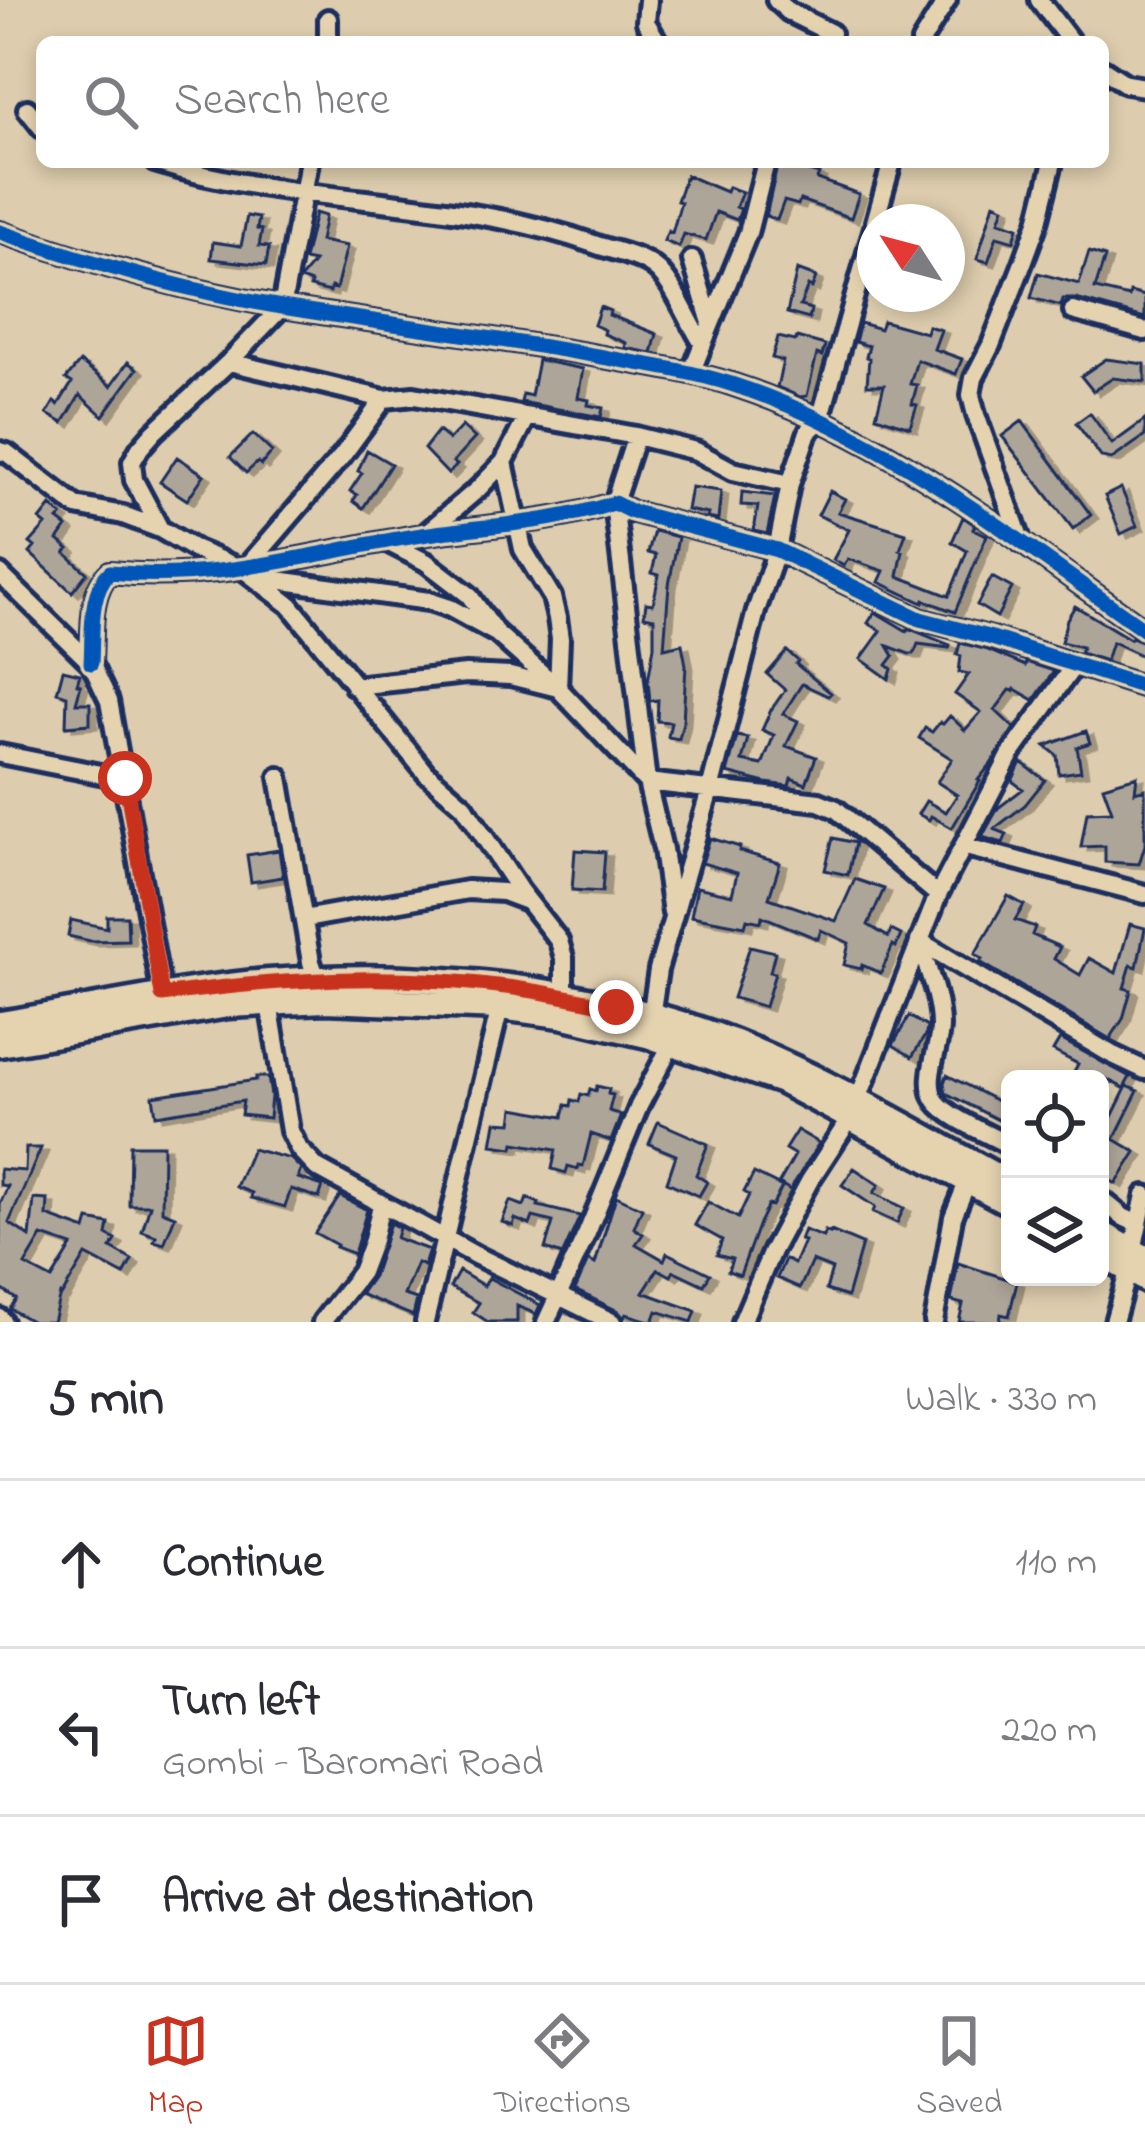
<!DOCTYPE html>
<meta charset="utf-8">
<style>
body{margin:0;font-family:"Indie Flower",sans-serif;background:#f7f7f7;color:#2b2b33}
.controls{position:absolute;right:36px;bottom:36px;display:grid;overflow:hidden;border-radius:18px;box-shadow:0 6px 18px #0003}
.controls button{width:108px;height:108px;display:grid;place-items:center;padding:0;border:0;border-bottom:3px solid #e1e1e2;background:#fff;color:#2b2b33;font:60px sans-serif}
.compass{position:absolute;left:857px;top:204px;width:108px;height:108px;border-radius:50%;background:#fff;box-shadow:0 6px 18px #0003;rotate:306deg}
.stop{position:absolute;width:36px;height:36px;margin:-27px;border:9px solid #c8321e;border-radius:50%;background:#fff}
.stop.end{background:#c8321e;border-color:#fff;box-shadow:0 3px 12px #0008}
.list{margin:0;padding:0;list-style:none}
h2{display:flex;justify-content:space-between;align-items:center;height:156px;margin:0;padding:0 48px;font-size:51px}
h2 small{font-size:39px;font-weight:400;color:#7c7c81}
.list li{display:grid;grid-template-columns:78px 1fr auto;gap:36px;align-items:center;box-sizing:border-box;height:168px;padding:0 48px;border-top:3px solid #e1e1e2}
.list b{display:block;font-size:45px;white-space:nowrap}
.list p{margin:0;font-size:39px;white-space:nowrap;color:#7c7c81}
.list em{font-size:39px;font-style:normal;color:#7c7c81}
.icon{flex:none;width:66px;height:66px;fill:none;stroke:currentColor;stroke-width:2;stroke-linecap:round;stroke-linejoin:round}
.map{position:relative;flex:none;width:1145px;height:1322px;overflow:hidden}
.search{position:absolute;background:#fff;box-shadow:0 6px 18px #0003;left:36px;right:36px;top:36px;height:132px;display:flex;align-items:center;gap:30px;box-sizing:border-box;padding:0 42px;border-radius:18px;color:#7c7c81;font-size:45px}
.sheet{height:660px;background:#fff}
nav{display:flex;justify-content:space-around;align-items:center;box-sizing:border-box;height:168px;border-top:3px solid #e1e1e2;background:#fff;font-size:33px;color:#7c7c81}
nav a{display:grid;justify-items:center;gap:6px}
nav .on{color:#c8321e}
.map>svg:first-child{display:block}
.building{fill:#aea599;stroke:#1b2f5e;stroke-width:3;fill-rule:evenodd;filter:url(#shadow)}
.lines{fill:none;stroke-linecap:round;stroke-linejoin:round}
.street-casing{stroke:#1b2f5e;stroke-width:26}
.primary-casing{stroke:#1b2f5e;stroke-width:33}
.street{stroke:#e5d3b0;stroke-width:16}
.primary{stroke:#e5d3b0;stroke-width:24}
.cycleway-casing{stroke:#e5d3b0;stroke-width:22}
.cycleway{stroke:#0057b8;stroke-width:15}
.route{stroke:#c8321e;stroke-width:15}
</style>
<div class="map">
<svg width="1145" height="1322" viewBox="0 0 1145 1322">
<defs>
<filter id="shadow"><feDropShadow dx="7" dy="4" stdDeviation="0" flood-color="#0004"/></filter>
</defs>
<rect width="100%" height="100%" fill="#ddccad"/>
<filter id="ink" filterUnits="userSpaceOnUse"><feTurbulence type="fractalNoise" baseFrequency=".00833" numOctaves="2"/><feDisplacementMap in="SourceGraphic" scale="24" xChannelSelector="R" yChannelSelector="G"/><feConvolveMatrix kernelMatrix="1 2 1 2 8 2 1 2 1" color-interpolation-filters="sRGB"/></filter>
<g filter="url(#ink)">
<path class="building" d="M778 162 819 174 817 179 859 194 851 218 800 200 798 205 784 201 777 220 766 216Z
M686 175 726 192 728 187 742 192 736 207 741 209 737 220 716 212 706 240 684 234 679 247 664 241 668 231 672 233 681 202 677 201Z
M994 203 1004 207 999 221 1018 227 1014 241 997 236 988 262 977 259Z
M315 213 325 216 320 241 347 246 336 289 331 287 330 292 310 287 311 283 300 279 314 262 304 260Z
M247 216 259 218 257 229 262 230 259 246 269 247 266 265 211 259 213 242 241 246Z
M1089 252 1105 257 1095 289 1129 297 1130 292 1145 296V318L1076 299H1063L1061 306 1031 298 1038 273 1079 284Z
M797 270 816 277 812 288 808 286 800 306 811 309 809 319 787 313Z
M600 307 610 311 609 315 657 334 652 353 625 348 626 343 604 334 605 330 594 325Z
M883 321 926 333 928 326 941 330 934 349 962 359 956 374 917 360 910 384 917 385 912 404 917 405 910 427 876 416 884 385H867L869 358 866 357 869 346 855 342 860 323 880 329Z
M778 337 795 341 797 337 825 345 822 356 817 354 807 396 800 397 777 387 783 361 772 358Z
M1106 359 1145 364V382L1113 378 1093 391 1081 376Z
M538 360 583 369 578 398 589 400 588 405 603 408 601 417 521 402 523 394 531 396Z
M80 362 111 386 128 362 137 369 103 416 80 395 63 423 47 414 54 402 58 405 72 383 66 379Z
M1090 413 1112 444 1145 420V436L1112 459 1101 457 1076 423Z
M1022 421 1091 515 1073 529 1002 436Z
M462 426 475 438 453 462 457 465 448 474 424 449 438 431 449 440Z
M253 434 272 452 261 465 258 462 246 473 230 457Z
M367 450 391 464 363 508 353 501 357 495 350 491 362 473 358 471Z
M177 457 204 475 187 500 160 482Z
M691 487 721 491 718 520 707 518 708 514 687 510Z
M1121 488 1137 526 1121 534 1105 496Z
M830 491 845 499 838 512 906 533 900 550 903 551 898 576 949 596 967 551 952 542 963 517 975 525 973 529 987 535 955 612 924 600 923 603 879 582 884 571 848 559 844 566 833 560 849 530 818 515Z
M742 492 775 496 767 534 754 531 758 506 741 505Z
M51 506 62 516 58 520 67 527 58 540 69 549 65 553 87 573 72 592 30 553 35 547 30 543 46 525 40 520Z
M654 531 678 537 669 585 664 648 682 644 686 665 683 722 679 739 668 737 671 722 657 721 658 700 650 701 648 681 654 646V618L644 616 646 603 653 604 659 575 652 573 656 555 648 553Z
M992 577 1012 588 997 617 977 605Z
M1075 606 1130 639 1132 637 1145 643V657L1112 642 1106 661 1080 653 1082 647 1061 642 1067 619Z
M875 612 907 631 908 628 950 645 949 648 918 644 914 654H909L888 646 894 656 887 665 892 669 889 679 861 659 881 631 868 623Z
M960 643 988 650 1025 666 1026 662 1054 671 1034 700 1015 689 1014 691 1010 690 995 710 1014 728 991 764 978 780 980 781 952 828 931 816 929 820 918 814 926 801 946 812 957 795 937 782 952 759 919 738 925 728 932 732 940 722 943 724 950 716 965 730 981 712 955 694 969 674 959 672 961 656 957 655Z
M787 651 798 661 796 664 831 693 828 696 802 684 783 714 798 721 786 746 816 757 806 784 791 778 789 786 766 783 727 773 737 736 748 738 742 761 762 765 774 735 762 730 771 710 785 690 767 674Z
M63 670 80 674 77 684 81 685 76 703H90V724L66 726 67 695 57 692Z
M1086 731 1090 743 1077 747 1081 771 1059 774 1057 755 1045 746Z
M1021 762 1045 780 1025 805 994 829 1007 834 1003 843 982 837 998 808 1023 789 1012 781Z
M1137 776 1135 792 1145 789V845L1139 864 1105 862V846L1081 847 1087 812 1112 811 1103 786Z
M710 838 740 847 739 851 780 863 769 898 836 921 855 879 884 889 868 925 888 937 891 930 901 935 896 947 893 945 881 973 862 965 861 969 844 965 849 943 821 930 818 939 762 916 761 922 747 919 745 926 691 916 697 887 732 895 737 873 702 863Z
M833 838 855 843 848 875 825 870Z
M279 850 283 877 251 882 247 855Z
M575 850 605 852 602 892 572 890Z
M1008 896 1024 905 1015 920 1035 927 1032 935 1060 947 1054 959 1080 975 1089 958 1116 973 1130 924 1145 928 1137 967 1131 965 1124 988 1131 990 1123 1019 1110 1039 980 962 982 959 975 954Z
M107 916H127L128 940 90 941 68 936 71 920 107 928Z
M750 946 775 952 770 972 775 973 765 1007 733 998Z
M909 1016 927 1027 926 1034 912 1057 893 1045Z
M1060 1039 1130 1077 1124 1088 1106 1079H1070L1078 1064 1053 1051Z
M947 1075 1010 1108V1126L946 1093 944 1083Z
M256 1077H268L271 1096 269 1118 241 1115 243 1101 156 1115 153 1096 256 1080Z
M597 1086 609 1089 608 1094 613 1095 609 1111 621 1115 611 1141 591 1134 583 1166 579 1165 578 1169 568 1166 566 1173 552 1169 556 1150 514 1143 513 1148 492 1145 496 1122 512 1123 514 1108 563 1117 566 1105 571 1106 572 1100 579 1102 581 1094 588 1096 590 1089 596 1091Z
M1127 1086 1138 1091 1114 1139 1136 1152 1116 1184 1100 1174V1134L1103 1135Z
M658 1122 708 1144 696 1175 707 1182 699 1196 667 1182 676 1155 649 1144Z
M797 1130 819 1143 790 1190 779 1183 795 1155 785 1149Z
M130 1145H163L162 1211 175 1216 164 1244 154 1241 156 1236 142 1231 150 1205H129Z
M26 1148H41L9 1223 30 1237 34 1199 48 1200 47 1216 86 1230 89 1220 109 1224 107 1235 116 1240 111 1248 132 1260 124 1275 86 1255 62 1295 60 1294 53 1322H33L10 1309 16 1299 0 1288V1204L8 1186 0 1185V1169L25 1171ZM42 1236 72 1246 52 1279 25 1265Z
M252 1149 291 1159 301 1169 298 1178 323 1186 319 1198 291 1189 285 1207 251 1198 252 1193 236 1187Z
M854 1168 879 1185 874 1193 904 1208 897 1223 873 1212 875 1207 842 1185Z
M754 1173 782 1187 772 1206 768 1205 759 1223 740 1275 728 1271 732 1259 717 1255 722 1240 695 1225 708 1202 738 1218 749 1195 744 1192Z
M340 1196 367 1210 353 1257 354 1254 336 1247 337 1245 315 1233Z
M616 1196 642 1208 634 1228 643 1234 636 1244 664 1260 667 1253 710 1274 704 1285 674 1271 671 1276 658 1269 643 1292 696 1311 692 1322 657 1311 653 1322 626 1314 624 1318 618 1311 575 1290 588 1260 595 1264Z
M527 1198 539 1203 538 1206 580 1216 552 1278 562 1255 545 1249 553 1222 533 1217 530 1225 515 1219 513 1226 502 1222 510 1201 524 1206Z
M390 1223 399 1228 396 1238 429 1250 424 1266 417 1263 404 1295 417 1299 413 1316 360 1294 373 1276Z
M804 1230 823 1237 825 1231 830 1233 831 1231 862 1244 847 1297 826 1290 832 1269 812 1261 800 1288 777 1278 785 1259 794 1264 804 1241 800 1240Z
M958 1263 1017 1282 1009 1316 1001 1314 1000 1322H959L963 1304 951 1301Z
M459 1271 484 1286 489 1278 540 1305 536 1314 517 1306V1322H488L473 1312 479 1303 450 1287Z"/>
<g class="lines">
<g class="street-casing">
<path id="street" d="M648 0 646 22 658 42
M776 0 789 12 831 33
M1039 0 1071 42
M328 42V19
M921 42 947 0
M1103 69 1126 84 1145 87
M27 109 42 128
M155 162C298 207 453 194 594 244 613 251 638 255 654 267 674 282 688 322 703 344
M875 222 892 162
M0 232C93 264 185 291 282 307 387 324 492 337 597 356 642 364 687 370 731 384 884 433 1015 539 1145 630
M692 260 711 323
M1073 311 1145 331
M229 362 384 399 414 396 636 436 696 451 733 471 790 484
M691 373 748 233 766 162
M636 436 614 503 647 782 663 849 672 913
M0 451 7 453 76 506 123 515 160 529 196 550 244 570 290 605 426 773 464 806 520 891 559 941 564 958V996
M160 529 134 480 132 462 140 448 154 432 229 362 282 307 309 162
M425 534 478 489 504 462
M387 542 426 562 469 595 495 632 558 688 647 782 819 802 836 809 938 895
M1022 543 976 415 971 395 974 378 991 345 1023 263 1038 222 1053 162
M244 570 342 456 384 399
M0 574 91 663 109 701 162 995
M255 577 429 601 450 608 494 632
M91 663C93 634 88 592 110 572 217 584 317 551 422 535 486 525 551 524 614 503L630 511 777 550 920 619 992 638 1145 687
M354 686 466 674 510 676 558 688 560 639 557 618 552 597 523 549 504 462 527 417
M0 754 125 779
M279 777 311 962 317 979
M966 847 1145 894
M304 919 467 890 503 892 527 901
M919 941 1111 1054 1145 1070
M919 942C927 968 940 998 940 1026 940 1048 922 1081 936 1101 948 1118 991 1135 1010 1146
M269 1003 290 1131 299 1149 317 1168 475 1255 612 1322
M650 1023 658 970 710 790 756 611 777 550 790 484 808 432 820 420 875 224
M1100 1198 1123 1217 1138 1224
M0 1318 3 1322
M322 1322 361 1272 373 1240 381 1205
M425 1322 500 1007
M546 1322 587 1233 639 1106 672 1043
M742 1322 772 1251 810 1180 851 1117 938 895 1011 754 1075 664
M934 1322 953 1217 971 1173
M1114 1322 1129 1269 1145 1195"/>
</g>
<g class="primary-casing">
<path id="primary" d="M0 1024C90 1010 179 989 269 982 425 970 589 986 735 1043 830 1081 920 1135 1010 1184
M0 1044 228 1005 325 1000 500 1007 561 1015 647 1035 782 1081 1010 1203
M1100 1233 1145 1258
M1100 1253 1145 1279"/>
</g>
<use href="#street" class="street"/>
<use href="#primary" class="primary"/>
<g class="cycleway-casing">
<path id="cycleway" d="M0 232C93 264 185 291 282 307 387 324 492 337 597 356 642 364 687 370 731 384 884 433 1015 539 1145 630
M91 663C93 634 88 592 110 572 217 584 317 551 422 535 486 525 551 524 614 503L630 511 777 550 920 619 992 638 1145 687"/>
</g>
<use href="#cycleway" class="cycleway"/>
</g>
</g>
<g class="lines" filter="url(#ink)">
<path class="route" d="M125 778 162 995C276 979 391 972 506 987 543 991 579 1000 616 1007"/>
</g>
</svg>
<div class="controls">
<button><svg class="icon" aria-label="locate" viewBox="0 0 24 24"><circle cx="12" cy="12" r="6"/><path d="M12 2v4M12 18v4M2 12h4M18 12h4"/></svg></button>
<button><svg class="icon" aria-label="layers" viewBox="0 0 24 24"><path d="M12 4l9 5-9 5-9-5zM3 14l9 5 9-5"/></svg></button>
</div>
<svg class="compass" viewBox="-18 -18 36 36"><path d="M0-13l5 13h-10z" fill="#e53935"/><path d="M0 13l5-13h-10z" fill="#7c7c81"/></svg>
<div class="stop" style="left:125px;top:778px"></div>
<div class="stop end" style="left:616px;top:1007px"></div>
<div class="search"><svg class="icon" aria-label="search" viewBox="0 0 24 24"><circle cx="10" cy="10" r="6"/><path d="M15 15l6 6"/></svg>Search here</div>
</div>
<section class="sheet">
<h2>5 min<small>Walk · 330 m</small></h2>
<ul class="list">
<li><svg class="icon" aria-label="ahead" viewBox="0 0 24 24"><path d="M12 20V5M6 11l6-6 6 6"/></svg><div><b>Continue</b></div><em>110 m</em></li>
<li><svg class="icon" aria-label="left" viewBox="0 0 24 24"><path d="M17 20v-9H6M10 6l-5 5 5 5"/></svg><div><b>Turn left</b><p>Gombi - Baromari Road</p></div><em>220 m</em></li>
<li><svg class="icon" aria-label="arrive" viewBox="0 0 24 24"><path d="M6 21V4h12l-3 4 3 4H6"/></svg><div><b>Arrive at destination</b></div></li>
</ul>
</section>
<nav>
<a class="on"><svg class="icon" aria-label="map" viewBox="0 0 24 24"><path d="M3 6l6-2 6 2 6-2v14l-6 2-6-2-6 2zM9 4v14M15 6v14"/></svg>Map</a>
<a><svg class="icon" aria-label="directions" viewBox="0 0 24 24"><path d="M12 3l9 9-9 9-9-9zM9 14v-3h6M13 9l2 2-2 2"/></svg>Directions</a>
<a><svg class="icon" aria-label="saved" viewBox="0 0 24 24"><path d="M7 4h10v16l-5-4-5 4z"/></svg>Saved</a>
</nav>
